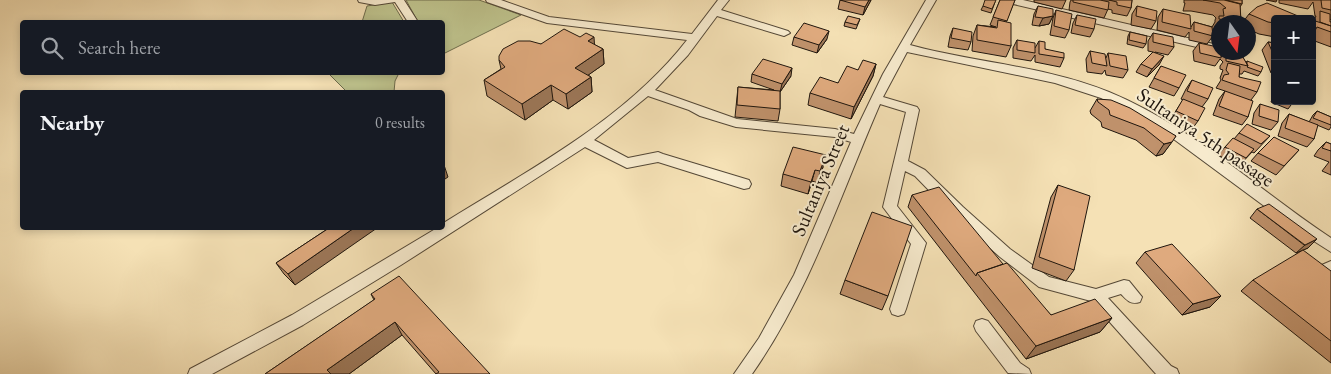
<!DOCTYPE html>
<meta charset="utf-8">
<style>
body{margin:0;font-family:"EB Garamond",serif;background:#242831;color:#f1f3f6}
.controls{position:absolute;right:15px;top:15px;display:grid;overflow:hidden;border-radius:5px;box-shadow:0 2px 8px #0003}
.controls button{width:45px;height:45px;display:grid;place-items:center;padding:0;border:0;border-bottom:1px solid #363941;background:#171b24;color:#f1f3f6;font:25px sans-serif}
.compass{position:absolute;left:1211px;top:15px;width:45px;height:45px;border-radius:50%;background:#171b24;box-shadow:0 2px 8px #0003;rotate:166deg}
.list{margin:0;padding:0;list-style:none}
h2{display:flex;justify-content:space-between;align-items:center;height:65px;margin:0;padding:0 20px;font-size:21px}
h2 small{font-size:16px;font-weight:400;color:#9ea1a6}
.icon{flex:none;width:28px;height:28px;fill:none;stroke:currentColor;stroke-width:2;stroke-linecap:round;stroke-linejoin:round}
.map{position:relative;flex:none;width:1331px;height:374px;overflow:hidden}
.search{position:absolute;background:#171b24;box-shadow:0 2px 8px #0003;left:20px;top:20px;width:425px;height:55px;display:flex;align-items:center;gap:12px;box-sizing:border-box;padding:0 18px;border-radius:5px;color:#9ea1a6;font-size:19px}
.panel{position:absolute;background:#171b24;box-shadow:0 2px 8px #0003;left:20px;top:90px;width:425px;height:140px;border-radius:5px}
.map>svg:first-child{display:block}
.green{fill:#bec28c;stroke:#6e6c4c}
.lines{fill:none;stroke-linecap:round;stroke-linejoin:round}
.minor-casing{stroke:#544837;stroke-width:2}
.minor{fill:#f8eccf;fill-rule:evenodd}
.wall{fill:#c0926c;stroke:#1e150d}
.shaded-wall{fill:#9c7758;stroke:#1e150d}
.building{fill:#dfaa7e;stroke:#1e150d}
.labels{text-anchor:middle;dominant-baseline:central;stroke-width:4;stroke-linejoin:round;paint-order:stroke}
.street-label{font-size:20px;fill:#1e150d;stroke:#f8eccf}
</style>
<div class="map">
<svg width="1331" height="374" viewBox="0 0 1331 374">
<rect width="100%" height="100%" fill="#f5e1b5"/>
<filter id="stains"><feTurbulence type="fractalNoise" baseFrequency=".004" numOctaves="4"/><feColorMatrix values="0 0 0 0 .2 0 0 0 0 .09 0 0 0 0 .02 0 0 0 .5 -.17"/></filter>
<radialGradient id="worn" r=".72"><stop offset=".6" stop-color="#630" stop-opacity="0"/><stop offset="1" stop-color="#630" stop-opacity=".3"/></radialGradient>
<path class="green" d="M406 0H479L521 15 443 54 442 22H418Z
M392 2 404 22H362L367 6Z
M328 73H399L395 81 394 92H347Z"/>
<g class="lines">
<g class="minor-casing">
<path id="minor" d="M358 0H404L418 22H408L395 2 375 5 359 2Z
M486 0H501L549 17 692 34 718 0H729L721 10 788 31 790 33 784 36 717 16 688 55 655 90 737 119 835 129 854 134 883 74 926 0H936L910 45C976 63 1046 66 1109 92 1192 126 1258 190 1331 238V252L1298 231 1160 129 1101 98 1055 83 907 52 883 97 917 107 919 110 908 161 925 170 963 207 1010 249 1049 277 1096 289 1124 280 1129 281 1142 297 1140 302C1130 305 1127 300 1121 294L1108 298 1171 366 1177 369 1179 374H1156L1091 301 1039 287 1000 257 953 215 915 176 905 171 897 206 926 243 906 309 904 314 898 316 892 314 890 309 911 244 883 207 906 112 880 104C840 196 810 291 752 374H734L759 338 794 275 851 142 835 137 736 127 700 116 689 110 648 96 594 140 628 158 658 152 663 154 749 180 751 184 749 188 744 189 658 162 627 168 585 147 401 265 303 325 212 374H188L190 369 292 315 437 228H442V224C528 170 624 121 687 40L547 23 487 2Z
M1004 0H1023L1218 45V52L1009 3Z
M1331 261V283L1317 275 1314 271 1317 267Z
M982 319 988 321 1020 363 1029 369 1031 374 1008 373 976 331 974 326 976 321Z"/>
</g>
<use href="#minor" class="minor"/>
</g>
<path class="wall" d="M840 0H871L863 15 838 9Z
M1000 0H1015L1006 22 1011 46 1006 57 972 51 973 36 977 25 996 27 990 25Z
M1034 0H1066L1062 9 1034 2Z
M1071 0H1132L1131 8 1127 16 1112 13V10L1108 9 1104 18 1069 10 1070 2Z
M1184 0H1242V4L1240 7 1241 22H1218V32L1212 31 1213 36 1207 44 1189 40V32L1185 37 1157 30 1158 17 1163 9 1191 27 1194 22 1212 27 1215 22V20L1216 18 1213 15 1191 11H1183L1185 3H1184Z
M1266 0H1277L1276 2Z
M1279 0H1331V20L1330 19V22H1331V47L1312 40V20H1314L1316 16H1315L1313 2 1308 9 1279 3Z
M995 2 991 13 981 10 983 6Z
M1038 6 1053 16 1049 24 1039 26 1032 25 1034 14Z
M1137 6 1156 21 1151 29 1131 25 1132 14Z
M1056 10 1069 30 1065 38 1050 35 1053 18Z
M1249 14 1275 19V37L1259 34 1250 30 1251 37 1248 40V22H1243Z
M1077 15 1094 29 1090 37 1071 33 1073 23Z
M860 19 856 29 844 26 845 22Z
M953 28 971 42 968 50 948 47 950 36Z
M1130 32 1146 44 1143 48 1127 44 1128 36Z
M1153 33 1174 47 1168 55 1155 52 1159 65 1147 77 1136 72 1141 64 1153 52 1148 51V41Z
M794 37 827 39 817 53 792 45Z
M1017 40 1035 48 1039 41 1045 49 1064 58 1060 67 1035 62V55L1031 61 1013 58V48Z
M1268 42 1275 43V73H1271L1262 50Z
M1199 43 1221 57 1225 52H1243L1242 54H1241L1246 63 1247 61 1261 72 1258 76 1244 71 1242 74H1239V77L1257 92 1251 100 1248 117 1242 125 1213 115 1219 99 1225 91 1216 88 1221 80 1220 78 1223 70 1220 69V66L1223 62 1220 59 1215 66 1194 61 1193 51Z
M541 44 595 45 603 49 604 64 588 75 591 77 592 92 568 109 553 100 525 120 487 96 484 80 501 69 499 60Z
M1090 51 1106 58 1108 53 1128 70 1123 78 1106 75 1105 70 1102 74 1087 72 1086 59Z
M876 64 873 76 851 119 808 105 810 93 838 83 858 70Z
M1161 66 1179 88 1174 96 1149 87Z
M752 74 791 76 780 92V109L778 121 735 117 738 87 774 90 751 82Z
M1192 80 1208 99 1202 107 1198 121 1192 129 1170 120 1183 100 1181 99 1186 89Z
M1275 92V101H1294L1288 109 1271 102Z
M1097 99 1176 136 1163 154 1156 156 1136 140 1102 127 1101 122 1091 114 1090 111Z
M1260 104 1278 122 1271 130 1252 124 1254 113Z
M1317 111 1331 117V127L1329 130 1317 125 1314 139 1307 147 1278 136 1282 123 1289 114 1309 122 1313 115Z
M1239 133 1270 136 1254 153 1252 152 1239 166 1218 155 1225 147 1234 139Z
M1326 142 1331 144V175L1322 171 1329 162 1314 156 1318 150Z
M1299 150 1276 175 1251 161 1258 153Z
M823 167 818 183 812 181 808 194 781 186 783 174Z
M1058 185 1074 270 1066 281 1032 268 1051 197Z
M912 195 1003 264 1051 315 1112 318 1100 332 1026 359 908 207Z
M1257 209 1308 248 1296 253 1250 218Z
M329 228 295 285 284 274 276 263Z
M1145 252 1221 296 1210 307 1182 315 1136 263Z
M1331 271V363L1241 291 1253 280Z
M845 280 888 296 882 310 840 294Z
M371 294 490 374H436L402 335 349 374H265L374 300Z"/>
<path class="shaded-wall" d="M869 0H871L870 2 863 15 865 7Z
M1053 16 1049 24 1039 26 1043 18Z
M829 31 827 39 817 53 819 45Z
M594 37 595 52 588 41Z
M603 49 604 64 577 83 575 68Z
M1164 56 1159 65 1147 77 1152 69Z
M876 64 873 76 851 119 854 107Z
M792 68 791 76 780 92 782 84Z
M591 77 592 92 568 109 566 94Z
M551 85 553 100 525 120 522 104Z
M1172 142 1163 154 1156 156 1164 144Z
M826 155 823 167 818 183 820 171Z
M444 165 448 177 442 181V167Z
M815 170 812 181 808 194 811 182Z
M354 228H377L295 285 288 274Z
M1317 239 1308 248 1296 253 1305 245Z
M1221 296 1210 307 1182 315 1193 304Z
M1112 318 1100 332 1026 359 1036 346Z
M395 322 402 335 349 374H330L327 370Z"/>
<path class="building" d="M840 0H869L865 7Z
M985 0H996L992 9 983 6Z
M1000 0H1015L1007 21 993 17Z
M1073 0H1100L1109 2 1108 10 1073 2Z
M1109 0H1132L1131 8 1117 5V2Z
M1203 0H1224L1240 4 1241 22H1236L1219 19V16H1224L1223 9 1226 8 1220 3Z
M1226 0H1242V4Z
M1321 0H1331V10L1322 8Z
M1267 3 1298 16 1293 19H1275V23L1268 22 1249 14 1257 7Z
M1038 6 1053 9V16L1043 18 1035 17Z
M1137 6 1157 11 1156 21 1136 16Z
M1163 9 1190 15 1191 29 1162 22Z
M1056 10 1072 14 1069 30 1054 26Z
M1320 11 1330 14V22H1331V26L1320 22Z
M1077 15 1096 19 1094 29 1075 25Z
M848 16 860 19 857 25 845 22Z
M1302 16 1310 19H1300Z
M998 20 1011 23V46L977 40V25L997 28Z
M1312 20 1331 26V32L1317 27 1312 36Z
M1194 22 1212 27 1213 36 1194 31Z
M804 23 829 31 819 45 794 37Z
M1248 26 1250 27 1251 37 1248 36Z
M953 28 972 32 971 42 951 38Z
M564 29 580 37 586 33 594 37 588 41 603 49 575 68 591 77 566 94 551 85 522 104 484 80 505 67 499 60V56L503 49 518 41H530L541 44Z
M1130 32 1147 36 1146 44 1129 40Z
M1153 33 1173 37 1174 47 1153 42Z
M1017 40 1035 43V53L1017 50Z
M1039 41 1045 42V49L1064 53V58L1039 54Z
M1268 42 1275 43V58Z
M1199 43 1218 47V52H1221V58L1200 53Z
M1090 51 1105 54 1107 66 1092 63Z
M1153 52 1164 56 1152 69 1141 64Z
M1228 52H1240L1248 66 1226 61V58L1232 57Z
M1108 53 1126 56 1128 70 1110 66Z
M763 59 792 68 782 84 752 74Z
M863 60 876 64 854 107 810 93 820 77 838 83 847 66 858 70Z
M1247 61 1263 67 1261 72 1247 67 1248 66 1247 64Z
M1228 63 1240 66 1239 77 1261 82 1257 92 1222 80 1224 75 1229 74 1226 70Z
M1161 66 1186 75 1179 88 1154 78Z
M1192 80 1213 88 1208 99 1187 91Z
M738 87 780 91V109L737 105Z
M1225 91 1253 101 1248 117 1219 106Z
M1097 99 1111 100 1130 108 1176 136 1172 142 1164 144 1144 128 1110 115 1109 110 1098 102Z
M1183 99 1205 108 1198 121 1176 111Z
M1260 104 1279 110 1278 122 1259 116Z
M1317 111 1331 117V125L1313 118Z
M1289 114 1318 125 1314 139 1285 128Z
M1247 124 1270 136 1261 144 1239 133Z
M1274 137 1299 150 1284 166 1258 153Z
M1233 138 1254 149 1246 158 1225 147Z
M1326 142 1331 144V151L1322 148Z
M793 147 826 155 820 171 815 170 811 182 783 174Z
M1058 185 1090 196 1074 270 1039 257Z
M939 187 1003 264 977 273 976 276 912 195Z
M1269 204 1317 239 1305 245 1257 209Z
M872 212 912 226 888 296 845 280Z
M329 228H354L288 274 276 263Z
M1172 244 1221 296 1193 304 1145 252Z
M1303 250 1331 271V341L1253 280Z
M1007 263 1051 315 1095 299 1112 318 1036 346 977 273Z
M399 276 490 374H436L439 372 395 322 327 370 331 374H265L375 299 371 294Z"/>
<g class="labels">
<g class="street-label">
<text transform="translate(1206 137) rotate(34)">Sultaniya 5th passage</text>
<text transform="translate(820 180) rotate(-67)">Sultаniya Street</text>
</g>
</g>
<rect width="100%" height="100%" filter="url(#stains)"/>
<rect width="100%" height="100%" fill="url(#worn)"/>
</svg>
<div class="controls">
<button>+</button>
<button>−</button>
</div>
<svg class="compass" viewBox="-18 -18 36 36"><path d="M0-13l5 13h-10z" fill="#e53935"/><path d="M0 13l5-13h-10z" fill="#9ea1a6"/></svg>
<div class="search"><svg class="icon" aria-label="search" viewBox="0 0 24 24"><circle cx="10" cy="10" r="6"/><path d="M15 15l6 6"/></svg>Search here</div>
<section class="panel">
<h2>Nearby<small>0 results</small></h2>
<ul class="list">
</ul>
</section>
</div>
